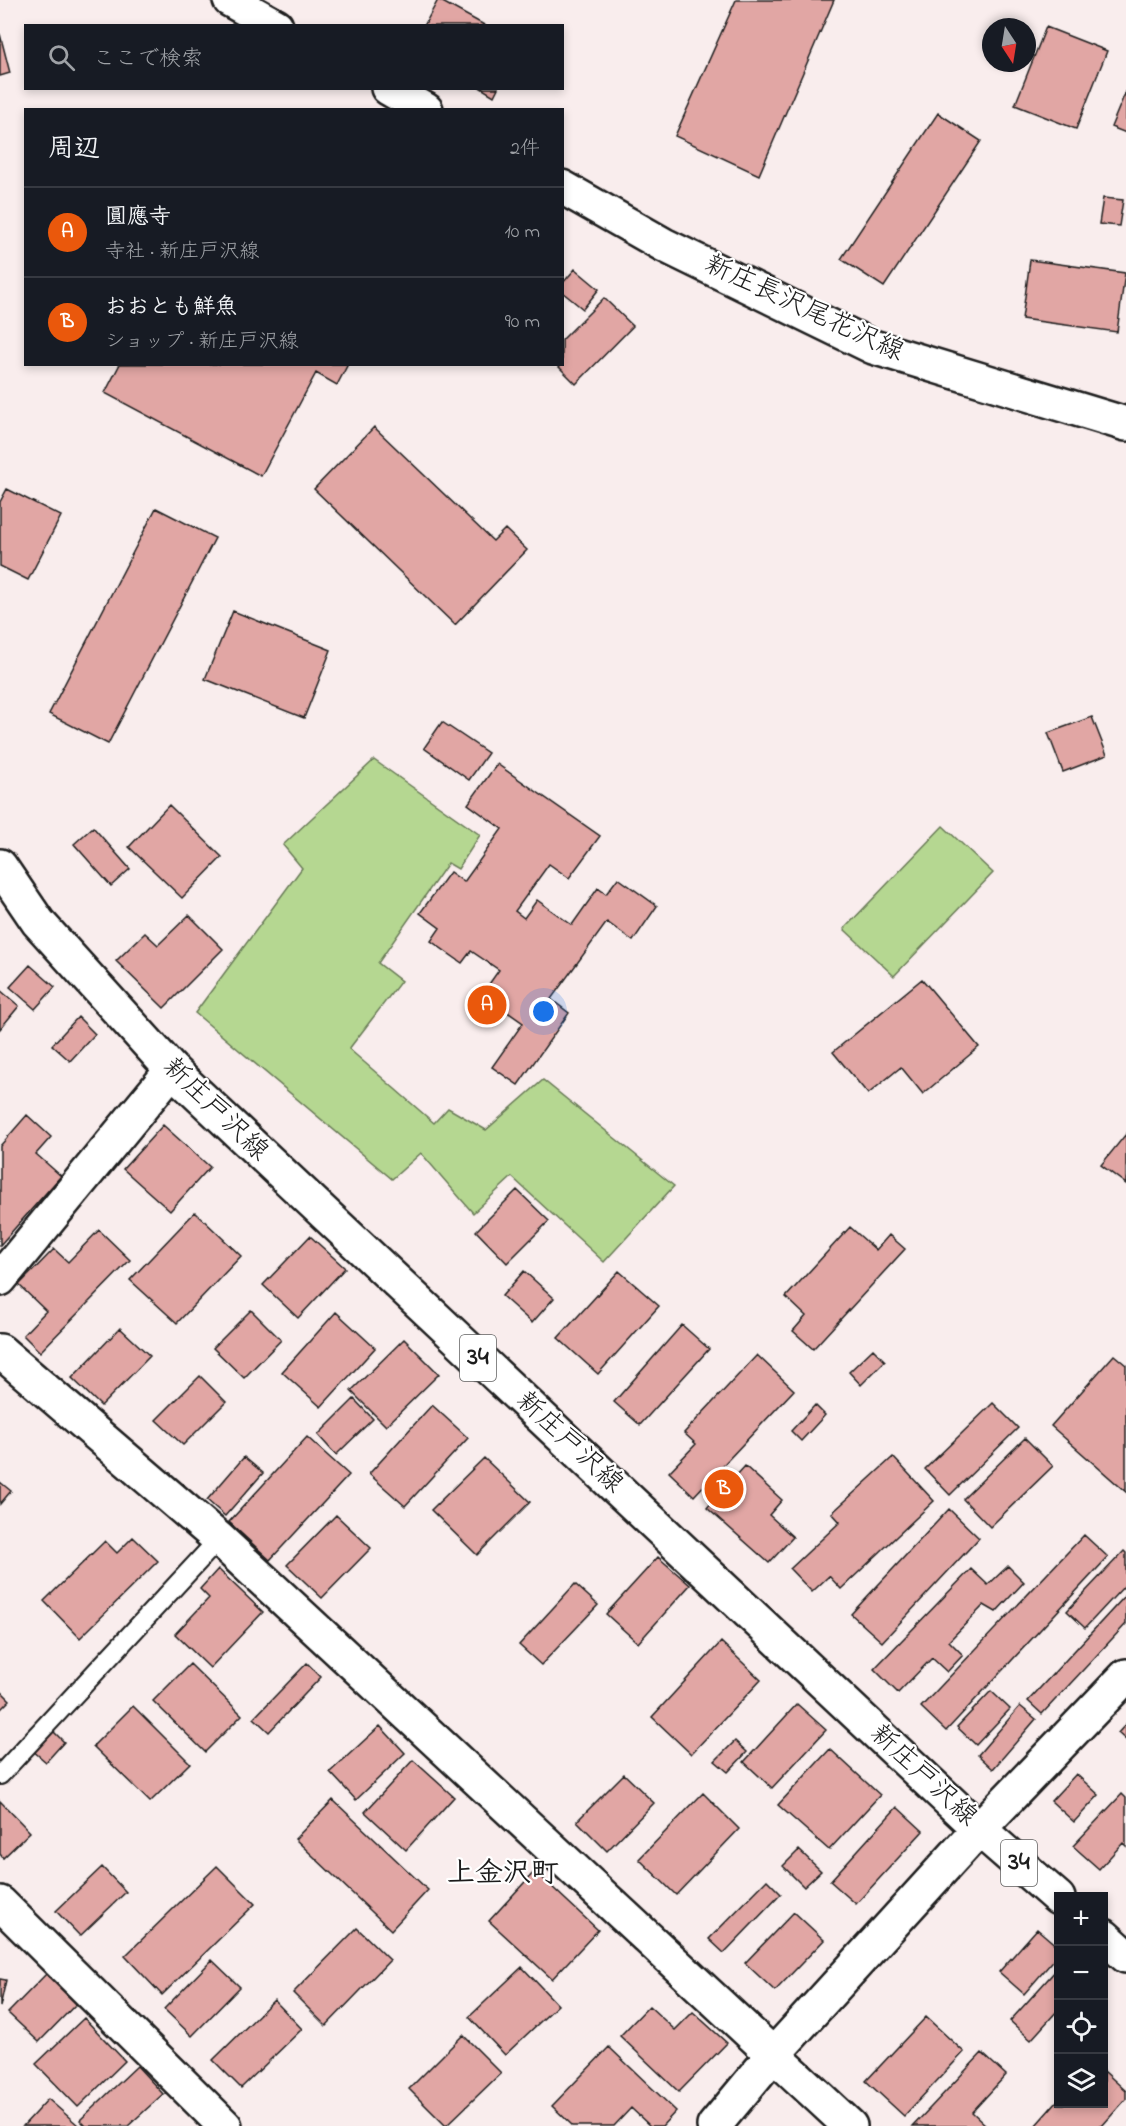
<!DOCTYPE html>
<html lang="ja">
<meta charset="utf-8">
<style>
body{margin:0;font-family:"Indie Flower","Klee One",sans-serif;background:#20242c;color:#f1f3f6}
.controls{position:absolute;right:18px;bottom:18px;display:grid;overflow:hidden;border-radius:0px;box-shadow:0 3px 9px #0003}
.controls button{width:54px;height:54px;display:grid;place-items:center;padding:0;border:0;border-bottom:2px solid #363941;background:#171b24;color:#f1f3f6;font:30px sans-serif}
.compass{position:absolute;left:982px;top:18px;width:54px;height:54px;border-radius:50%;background:#171b24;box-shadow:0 3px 9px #0003;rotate:168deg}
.you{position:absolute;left:544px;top:1012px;width:21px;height:21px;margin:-15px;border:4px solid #fff;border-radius:50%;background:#1a73e8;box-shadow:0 0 0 9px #1a73e833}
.badge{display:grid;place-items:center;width:39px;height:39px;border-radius:50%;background:#ea580c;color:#fff;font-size:20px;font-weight:700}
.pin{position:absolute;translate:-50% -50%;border:3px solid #fff;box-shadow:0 2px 6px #0006}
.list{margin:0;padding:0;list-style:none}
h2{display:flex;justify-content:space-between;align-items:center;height:78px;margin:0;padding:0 24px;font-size:26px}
h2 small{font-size:20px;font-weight:400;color:#9ea1a6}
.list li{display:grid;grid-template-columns:39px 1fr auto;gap:18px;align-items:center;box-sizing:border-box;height:90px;padding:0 24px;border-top:2px solid #363941}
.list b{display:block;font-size:22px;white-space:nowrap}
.list p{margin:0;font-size:20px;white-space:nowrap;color:#9ea1a6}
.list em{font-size:20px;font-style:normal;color:#9ea1a6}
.icon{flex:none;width:33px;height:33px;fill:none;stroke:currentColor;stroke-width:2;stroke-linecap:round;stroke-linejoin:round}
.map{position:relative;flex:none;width:1126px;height:2126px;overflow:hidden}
.search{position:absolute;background:#171b24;box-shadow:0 3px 9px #0003;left:24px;top:24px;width:540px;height:66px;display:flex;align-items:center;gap:15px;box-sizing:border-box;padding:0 21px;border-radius:0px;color:#9ea1a6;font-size:22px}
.panel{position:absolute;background:#171b24;box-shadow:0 3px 9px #0003;left:24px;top:108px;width:540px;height:258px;border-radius:0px}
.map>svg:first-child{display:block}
.green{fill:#b5d791;stroke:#687a56;stroke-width:1.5}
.building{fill:#e1a6a4;stroke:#1c1c1c;stroke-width:1.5}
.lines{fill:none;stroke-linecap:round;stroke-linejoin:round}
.lane-casing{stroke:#1c1c1c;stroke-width:22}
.street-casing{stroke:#1c1c1c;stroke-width:38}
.secondary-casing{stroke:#1c1c1c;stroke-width:38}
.primary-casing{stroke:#1c1c1c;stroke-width:38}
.lane{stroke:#fff;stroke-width:18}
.street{stroke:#fff;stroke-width:33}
.secondary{stroke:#fff;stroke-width:33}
.primary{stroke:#fff;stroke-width:33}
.labels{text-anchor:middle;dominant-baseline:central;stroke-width:4.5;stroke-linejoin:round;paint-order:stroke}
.shield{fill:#fff;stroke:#606060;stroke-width:1.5}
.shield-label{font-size:26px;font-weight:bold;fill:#1c1c1c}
.street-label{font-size:27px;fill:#1c1c1c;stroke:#fff}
.neighbourhood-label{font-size:28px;font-weight:bold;fill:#1c1c1c;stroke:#fff}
</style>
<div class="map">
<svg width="1126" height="2126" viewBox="0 0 1126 2126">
<rect width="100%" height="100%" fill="#f9eded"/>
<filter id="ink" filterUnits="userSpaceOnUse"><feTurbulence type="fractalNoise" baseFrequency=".0167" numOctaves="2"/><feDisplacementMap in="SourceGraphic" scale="12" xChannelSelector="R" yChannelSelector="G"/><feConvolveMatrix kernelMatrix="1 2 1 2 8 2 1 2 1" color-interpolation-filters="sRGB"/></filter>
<g filter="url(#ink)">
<path class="green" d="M374 760 480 835 458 869 448 863 378 963 401 981 349 1049 434 1123 448 1108 486 1130 543 1080 674 1186 604 1262 512 1177 473 1213 421 1153 392 1179 195 1013 302 868 283 845Z
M943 826 993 873 894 976 844 929Z"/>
<path class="building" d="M438 0H439L486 26H424Z
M736 0H834L759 175 675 136Z
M1046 27 1107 51 1076 129 1015 105Z
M0 34 10 73 0 76Z
M481 88H498L494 96Z
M1126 91V133L1111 127Z
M938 113 981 141 884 287 841 259Z
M1103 198 1123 200 1119 226 1099 224Z
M1030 260 1125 273 1117 332 1022 319Z
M575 269 599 289 583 309 562 292V284Z
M604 298 633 326 576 384 556 364H562V340Z
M120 364H348L337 385 316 373 261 476 105 393Z
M374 427 493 541 505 529 527 550 455 625 314 489Z
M7 489 61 516 28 580 0 566V502Z
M156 508 215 538 108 744 49 714Z
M233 611 331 650 304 718 205 679Z
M1092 717 1107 755 1063 772 1048 733Z
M442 722 488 753 469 780 424 748Z
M497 764 600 836 569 878 549 864 515 911 524 918 537 900 572 925 598 888 606 894 618 878 657 906 633 941 607 922 551 999 569 1013 518 1085 492 1067 523 1023 482 994 499 970 471 951 462 963 431 941 440 928 420 913 450 872 464 882 502 829 468 804Z
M169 805 222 857 182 898 129 847Z
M93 827 130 869 111 886 74 844Z
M189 915 223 949 164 1008 116 961 145 933 158 945Z
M30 965 55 987 35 1009 10 987Z
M922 979 979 1047 923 1094 901 1067 868 1094 833 1052Z
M0 990 19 1006 0 1029Z
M78 1017 95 1034 70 1061 52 1045Z
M27 1115 51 1137 36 1154 61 1176 0 1245V1146Z
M163 1125 210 1167 170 1211 123 1169Z
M1126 1134V1184L1101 1165Z
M517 1190 549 1221 507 1263 476 1231Z
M195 1212 241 1256 177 1323 130 1280Z
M850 1227 876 1250 889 1235 905 1249 813 1349 793 1331 806 1316 786 1297Z
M99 1230 130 1260 40 1352 23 1335 46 1311 19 1285 54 1249 68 1262Z
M310 1236 345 1268 298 1318 263 1285Z
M524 1271 554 1298 532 1323 502 1296Z
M619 1271 659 1306 598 1374 558 1338Z
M251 1310 281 1340 244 1378 213 1348Z
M336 1312 375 1348 321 1407 282 1372Z
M682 1325 709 1349 640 1425 614 1402Z
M120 1328 150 1356 101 1406 72 1378Z
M404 1339 439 1374 386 1426 351 1391Z
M873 1349 885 1361 861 1385 849 1372Z
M757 1355 794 1390 694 1496 669 1472 696 1444 684 1433Z
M1114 1355 1126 1365V1492L1051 1426Z
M200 1376 226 1402 183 1445 156 1420Z
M354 1399 373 1419 336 1455 318 1435Z
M993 1403 1018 1428 950 1495 925 1469Z
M432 1405 468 1438 405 1506 369 1474Z
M815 1405 825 1415 801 1441 791 1431Z
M307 1437 349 1475 270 1560 229 1522Z
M1025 1438 1053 1466 990 1527 963 1499Z
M244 1457 263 1473 225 1516 207 1500Z
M893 1457 934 1501 841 1589 829 1576 812 1592 790 1569 840 1522 832 1513Z
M484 1458 530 1502 477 1555 431 1510Z
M745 1466 782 1500 769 1515 793 1537 769 1563 707 1508Z
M0 1482 11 1491 0 1504Z
M949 1509 979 1538 882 1642 851 1614Z
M336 1515 371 1548 322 1598 287 1565Z
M1084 1535 1108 1557 946 1731 921 1707Z
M133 1537 158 1561 80 1638 44 1601 105 1541 117 1553Z
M1124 1551 1126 1553V1584L1085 1628 1067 1611Z
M658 1557 690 1585 638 1643 606 1614Z
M1008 1566 1024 1582 996 1612 984 1605 949 1641 963 1655 947 1672 932 1658 898 1693 874 1669 971 1569 988 1585Z
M218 1569 263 1612 210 1668 175 1634 209 1598 200 1589Z
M575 1584 598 1605 541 1665 519 1645Z
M1126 1595V1624L1042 1714 1028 1701Z
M721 1642 761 1680 691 1754 652 1717Z
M307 1663 321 1677 269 1732 254 1718Z
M190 1664 242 1715 205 1752 153 1701Z
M0 1690 10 1700 0 1710Z
M991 1691 1010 1709 976 1745 957 1727Z
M797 1704 826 1730 772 1788 744 1762Z
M133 1706 190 1763 150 1802 93 1746Z
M1020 1706 1036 1719 993 1769 978 1755Z
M1126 1724V1740L1118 1733Z
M380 1726 405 1753 356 1800 330 1772Z
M51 1729 64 1742 46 1762 32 1750Z
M735 1741 747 1752 728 1772 715 1761Z
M830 1749 880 1795 829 1850 778 1805Z
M413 1760 454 1797 406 1850 365 1812Z
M624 1774 654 1803 607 1851 577 1821Z
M1076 1774 1099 1795 1074 1822 1051 1801Z
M703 1793 739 1829 676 1895 639 1859Z
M1122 1794 1126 1798V1846L1123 1843 1099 1869 1073 1846Z
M333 1800 428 1890 391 1930 295 1839Z
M0 1801 30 1832 3 1858 0 1854Z
M897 1807 923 1831 856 1904 830 1881Z
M799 1850 821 1871 804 1887 783 1866Z
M217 1866 255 1904 162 1995 125 1956Z
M102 1867 126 1892 80 1936 56 1911Z
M535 1871 598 1930 552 1979 489 1921Z
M767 1880 781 1894 724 1953 709 1939Z
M794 1912 824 1940 775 1991 745 1963Z
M357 1928 390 1960 326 2026 293 1993Z
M1037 1929 1058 1947V1955L1024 1994 999 1972Z
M212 1960 240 1987 192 2036 164 2009Z
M522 1967 558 2005 505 2055 469 2017Z
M1058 1968V2010L1031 2040 1010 2021Z
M49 1971 79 2001 39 2042 8 2013Z
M0 1979 6 1980 0 2007Z
M274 2000 302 2029 241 2088 213 2060Z
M649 2006 675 2030 693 2012 727 2043 679 2092 620 2036Z
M926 2017 964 2052 904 2116 866 2081Z
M84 2018 125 2061 78 2107 36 2064Z
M463 2035 501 2073 446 2126 409 2089Z
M609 2047 676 2111 662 2126H650L631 2108 614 2126H573L552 2106Z
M982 2053 1006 2075 972 2112 987 2126H913Z
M137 2066 163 2094 128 2126H86L80 2120Z
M1104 2071 1126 2091V2099L1102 2126H1035L1058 2100V2104H1104Z
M48 2099 78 2125V2126H23Z"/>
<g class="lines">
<g class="lane-casing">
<path id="lane" d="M0 1775 219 1539"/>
</g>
<g class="street-casing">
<path id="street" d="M0 1279 172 1070
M0 1351 219 1539 850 2126
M0 1903 225 2126
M714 2126 773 2055 979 1829"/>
</g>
<g class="secondary-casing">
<path id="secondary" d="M230 0 276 26
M388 88 426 110
M562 187 664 245 873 347 1126 424
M979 1829 1126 1676"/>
</g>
<g class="primary-casing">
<path id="primary" d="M0 866 38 922 172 1070 979 1829 1058 1898
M1104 1936 1126 1956"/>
</g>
<use href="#lane" class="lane"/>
<use href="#street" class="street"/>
<use href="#secondary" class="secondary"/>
<use href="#primary" class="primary"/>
</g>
</g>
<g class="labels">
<g class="shield">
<rect x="460" y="1335" width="36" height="46" rx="4.5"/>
<rect x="1001" y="1840" width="36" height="46" rx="4.5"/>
</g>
<g class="shield-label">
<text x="478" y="1358">34</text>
<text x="1019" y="1863">34</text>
</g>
<g class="street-label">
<text transform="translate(804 309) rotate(25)">新庄長沢尾花沢線</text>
<text transform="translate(215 1110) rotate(44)">新庄戸沢線</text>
<text transform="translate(569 1443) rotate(43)">新庄戸沢線</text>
<text transform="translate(923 1776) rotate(43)">新庄戸沢線</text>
</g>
<g class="neighbourhood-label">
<text x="503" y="1874">上金沢町</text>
</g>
</g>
</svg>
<div class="controls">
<button>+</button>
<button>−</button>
<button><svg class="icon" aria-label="locate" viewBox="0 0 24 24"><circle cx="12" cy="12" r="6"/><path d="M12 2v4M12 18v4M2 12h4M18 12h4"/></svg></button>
<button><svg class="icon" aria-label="layers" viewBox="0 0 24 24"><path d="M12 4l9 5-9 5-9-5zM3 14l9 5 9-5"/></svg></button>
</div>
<svg class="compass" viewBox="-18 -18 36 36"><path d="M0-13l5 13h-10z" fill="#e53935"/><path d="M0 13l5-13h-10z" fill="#9ea1a6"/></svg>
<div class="you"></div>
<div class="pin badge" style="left:487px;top:1005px">A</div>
<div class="pin badge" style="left:724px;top:1489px">B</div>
<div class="search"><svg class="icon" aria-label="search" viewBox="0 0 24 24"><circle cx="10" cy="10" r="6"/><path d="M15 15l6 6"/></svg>ここで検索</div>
<section class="panel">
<h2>周辺<small>2件</small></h2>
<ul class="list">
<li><span class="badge">A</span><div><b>圓應寺</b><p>寺社 · 新庄戸沢線</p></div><em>10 m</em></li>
<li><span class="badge">B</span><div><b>おおとも鮮魚</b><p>ショップ · 新庄戸沢線</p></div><em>90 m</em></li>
</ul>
</section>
</div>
